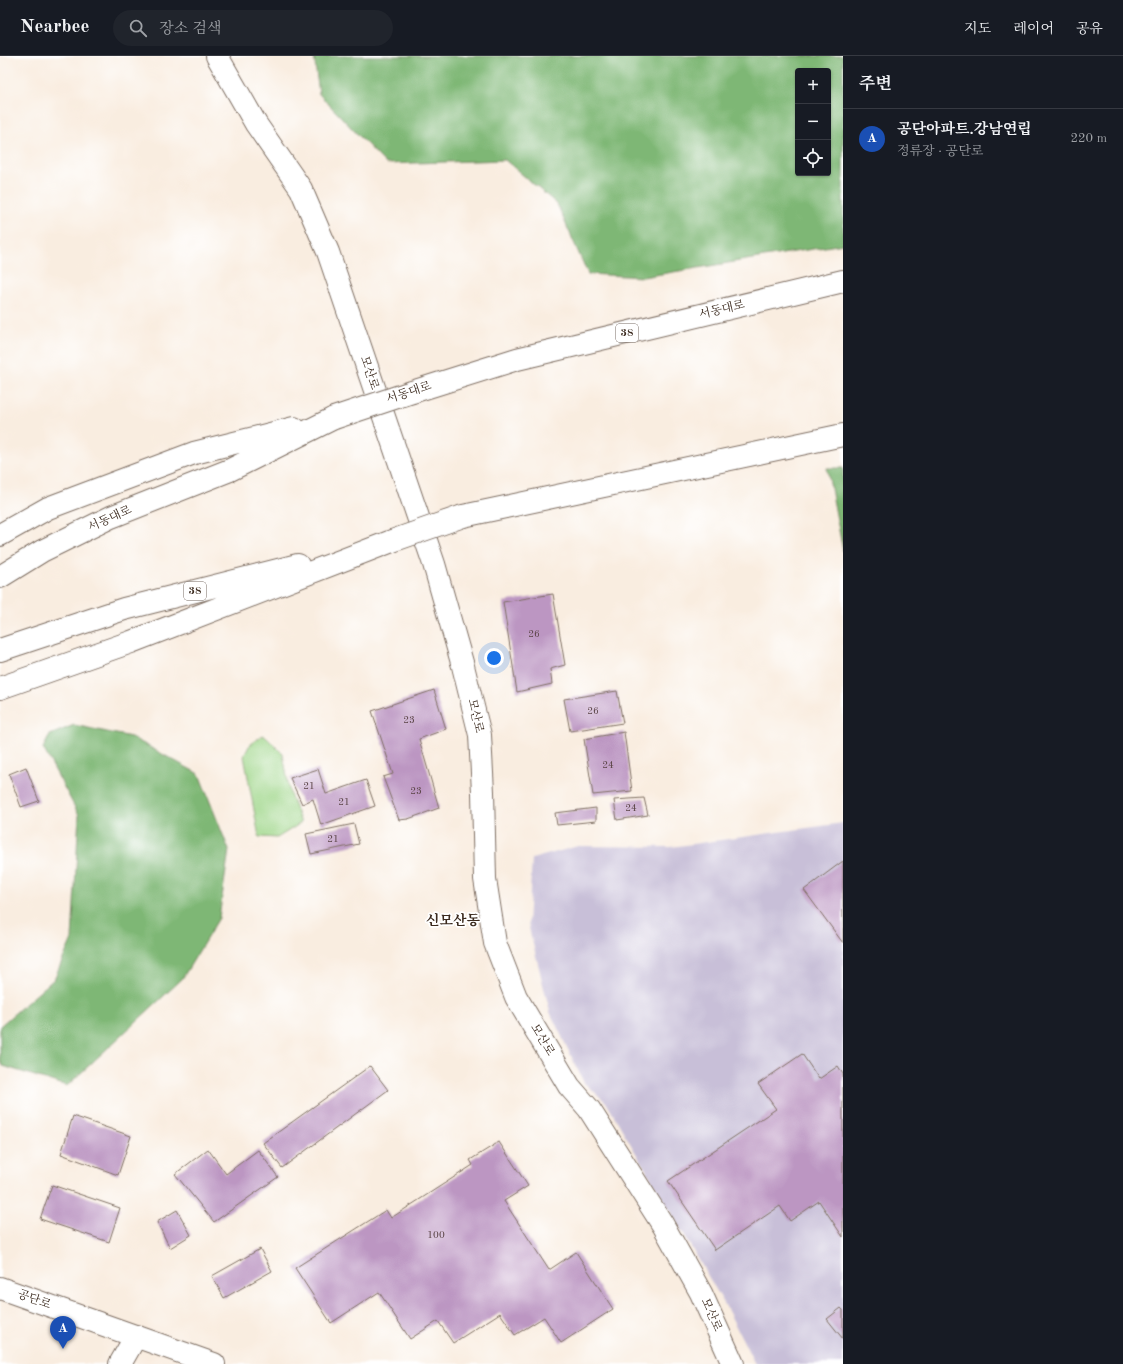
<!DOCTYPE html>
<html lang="ko">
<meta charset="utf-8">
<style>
body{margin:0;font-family:"Old Standard TT","Noto Serif KR",serif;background:#20242c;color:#f1f3f6}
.controls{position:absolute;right:12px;top:12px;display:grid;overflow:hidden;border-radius:4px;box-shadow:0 1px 3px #0004}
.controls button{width:36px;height:36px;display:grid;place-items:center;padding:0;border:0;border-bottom:1px solid #363941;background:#171b24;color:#f1f3f6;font:20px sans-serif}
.you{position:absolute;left:494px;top:602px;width:14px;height:14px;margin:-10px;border:3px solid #fff;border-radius:50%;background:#1a73e8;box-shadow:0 0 0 6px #1a73e833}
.badge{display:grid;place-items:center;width:26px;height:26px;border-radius:50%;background:#0f766e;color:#fff;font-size:13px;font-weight:700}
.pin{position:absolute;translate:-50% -33px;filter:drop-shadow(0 1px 2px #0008)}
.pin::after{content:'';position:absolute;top:21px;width:14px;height:12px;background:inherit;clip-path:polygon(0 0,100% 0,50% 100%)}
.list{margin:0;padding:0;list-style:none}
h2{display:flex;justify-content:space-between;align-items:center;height:52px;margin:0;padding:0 16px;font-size:17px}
h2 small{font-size:13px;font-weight:400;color:#9ea1a6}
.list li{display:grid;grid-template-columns:26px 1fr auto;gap:12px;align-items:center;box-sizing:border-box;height:60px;padding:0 16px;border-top:1px solid #363941}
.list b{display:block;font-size:15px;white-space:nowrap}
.list p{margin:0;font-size:13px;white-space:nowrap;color:#9ea1a6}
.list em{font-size:13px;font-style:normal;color:#9ea1a6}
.icon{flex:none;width:22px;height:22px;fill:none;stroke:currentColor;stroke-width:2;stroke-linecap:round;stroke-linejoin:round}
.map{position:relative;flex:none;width:843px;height:1308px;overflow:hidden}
header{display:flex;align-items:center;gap:24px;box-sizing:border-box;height:56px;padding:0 20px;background:#171b24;border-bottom:1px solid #363941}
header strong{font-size:19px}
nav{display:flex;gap:22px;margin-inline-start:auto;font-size:14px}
.search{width:280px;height:36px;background:#20242c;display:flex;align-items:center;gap:10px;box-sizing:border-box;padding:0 14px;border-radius:22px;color:#9ea1a6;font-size:15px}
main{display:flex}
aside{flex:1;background:#171b24}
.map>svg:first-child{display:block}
.industrial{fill:#c8bfd8}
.green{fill:#9ed688;stroke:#6c8053}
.forest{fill:#7eb774;stroke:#5c7049;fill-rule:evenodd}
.building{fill:#bc96c2}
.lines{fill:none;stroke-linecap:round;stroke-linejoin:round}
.minor-casing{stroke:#7e6e62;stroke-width:24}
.major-casing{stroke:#7e6e62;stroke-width:24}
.highway-casing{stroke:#7e6e62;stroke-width:24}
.minor{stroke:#fff;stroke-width:22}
.major{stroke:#fff;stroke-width:22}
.highway{stroke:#fff;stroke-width:22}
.highway-bridge-casing{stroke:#7e6e62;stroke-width:24;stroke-linecap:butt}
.highway-bridge{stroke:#fff;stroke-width:22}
.labels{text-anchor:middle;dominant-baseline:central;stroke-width:3.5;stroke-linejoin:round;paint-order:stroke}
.number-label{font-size:10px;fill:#5b4547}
.shield{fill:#fff;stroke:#766a62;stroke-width:1}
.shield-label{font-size:11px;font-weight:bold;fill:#3b2a1e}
.street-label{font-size:12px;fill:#3b2a1e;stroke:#fff}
.quarter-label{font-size:14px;font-weight:bold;fill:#3b2a1e;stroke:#fff}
</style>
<header>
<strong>Nearbee</strong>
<div class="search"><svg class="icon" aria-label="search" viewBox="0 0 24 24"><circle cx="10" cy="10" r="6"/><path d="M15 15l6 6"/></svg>장소 검색</div>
<nav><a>지도</a><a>레이어</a><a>공유</a></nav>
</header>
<main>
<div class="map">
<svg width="843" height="1308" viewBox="0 0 843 1308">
<rect width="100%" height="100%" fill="#fff"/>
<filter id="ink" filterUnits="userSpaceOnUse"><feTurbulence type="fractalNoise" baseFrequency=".025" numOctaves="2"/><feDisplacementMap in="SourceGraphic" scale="8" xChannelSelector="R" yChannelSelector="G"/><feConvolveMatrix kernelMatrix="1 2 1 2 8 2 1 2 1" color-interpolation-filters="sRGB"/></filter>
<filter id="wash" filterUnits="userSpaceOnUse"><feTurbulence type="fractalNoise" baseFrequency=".012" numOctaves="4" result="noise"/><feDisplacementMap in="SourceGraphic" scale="16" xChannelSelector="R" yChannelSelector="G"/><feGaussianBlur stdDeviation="0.9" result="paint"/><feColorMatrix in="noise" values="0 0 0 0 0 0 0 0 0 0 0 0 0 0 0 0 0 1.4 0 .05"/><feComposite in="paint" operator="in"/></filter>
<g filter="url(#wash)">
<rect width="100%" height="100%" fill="#f9ede0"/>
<path class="industrial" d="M843 767V1308H755L725 1249 606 1046 584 1027 550 956 528 868 532 803 578 790 671 791Z"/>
<path class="green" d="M262 679 267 682 283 698 290 738 301 767 277 782 259 781 244 700 249 690Z"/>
<path class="forest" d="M314 0H843V188L643 221 588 218 557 148 505 104 386 108 319 38ZM798 15H828V117H798Z
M827 412H843V495Z
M74 669 131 681 199 718 229 794 219 862 182 923 67 1030 3 1010 0 1004V970L54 923 72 883 79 759 43 692 50 679Z"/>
<g id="blocks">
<path class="building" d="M553 538 565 609 550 613 552 628 517 636 503 546Z
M434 634 446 673 419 683 439 752 408 763 399 764 383 721 393 718 372 655Z
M617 635 623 667 570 675 564 643Z
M624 676 632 735 593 739 584 683Z
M26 711 39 745 21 751 9 718Z
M318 713 326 738 366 724 375 750 321 769 313 743 302 748 290 722Z
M644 742 648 759 617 764 614 744Z
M596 752V765L557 769 555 757Z
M354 768 359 788 311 798 306 778Z
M843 805V887L804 834Z
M802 998 819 1023 838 1010 843 1018V1181L819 1145 790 1165 780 1150 715 1194 668 1125 776 1053 758 1028Z
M370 1010 388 1034 282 1112 263 1087Z
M73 1060 131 1080 118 1119 61 1098Z
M499 1086 528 1130 504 1145 549 1214 576 1196 613 1253 561 1287 544 1261 515 1279 500 1257 453 1287 438 1265 410 1283 379 1236 331 1267 295 1212 386 1154 391 1162 473 1109 470 1104Z
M208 1093 226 1118 258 1094 278 1121 214 1166 175 1118Z
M52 1129 120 1152 109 1186 40 1163Z
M177 1154 191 1179 170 1192 157 1166Z
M260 1193 272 1215 224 1242 212 1220Z
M841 1252 843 1254V1283L827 1263Z"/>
</g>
</g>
<g filter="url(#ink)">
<use href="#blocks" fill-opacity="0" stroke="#7e6e62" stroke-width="1"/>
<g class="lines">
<g class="minor-casing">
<path id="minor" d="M217 0 256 68 301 133 328 196 434 508 463 610 480 679 483 736 485 823 495 887 516 941 569 1030 589 1053 663 1169 701 1237 733 1308
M120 1308 136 1280"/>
</g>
<g class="major-casing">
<path id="major" d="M0 1232 214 1308"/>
</g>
<g class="highway-casing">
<path id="highway" d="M412 336 517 303 843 225
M463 460 843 379
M0 479 48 452 194 397 294 372
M0 521 42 495 111 461 230 414 334 362
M0 594 124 553 298 509
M0 632 131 586 392 485"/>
</g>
<use href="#minor" class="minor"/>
<use href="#major" class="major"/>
<use href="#highway" class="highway"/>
<g class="highway-bridge-casing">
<path id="highway-bridge" d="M334 362 412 336
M392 485 463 460"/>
</g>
<use href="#highway-bridge" class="highway-bridge"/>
</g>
</g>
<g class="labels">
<g class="number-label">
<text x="534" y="578">26</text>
<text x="593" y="655">26</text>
<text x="409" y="664">23</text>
<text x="608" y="709">24</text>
<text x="309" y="730">21</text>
<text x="416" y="735">23</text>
<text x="344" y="746">21</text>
<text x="631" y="752">24</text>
<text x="333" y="783">21</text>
<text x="436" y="1179">100</text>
</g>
<g class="shield">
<rect x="616" y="268" width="22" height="18" rx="3"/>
<rect x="184" y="526" width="22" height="18" rx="3"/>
</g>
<g class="shield-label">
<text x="627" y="277">38</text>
<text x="195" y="535">38</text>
</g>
<g class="street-label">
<text transform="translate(722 254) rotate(-13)">서동대로</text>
<text transform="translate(369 317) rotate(71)">모산로</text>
<text transform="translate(409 337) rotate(-18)">서동대로</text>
<text transform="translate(110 463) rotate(-24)">서동대로</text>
<text transform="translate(475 660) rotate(77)">모산로</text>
<text transform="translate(542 984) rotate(59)">모산로</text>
<text transform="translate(34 1244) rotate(20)">공단로</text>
<text transform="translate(711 1259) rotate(66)">모산로</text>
</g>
<g class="quarter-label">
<text x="453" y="865">신모산동</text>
</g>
</g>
</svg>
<div class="controls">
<button>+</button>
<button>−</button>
<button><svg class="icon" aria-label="locate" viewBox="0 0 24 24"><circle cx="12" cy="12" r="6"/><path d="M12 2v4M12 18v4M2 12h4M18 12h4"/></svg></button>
</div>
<div class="you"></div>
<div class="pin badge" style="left:63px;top:1293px;background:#1a4fb4">A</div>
</div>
<aside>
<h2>주변<small></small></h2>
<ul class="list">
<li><span class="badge" style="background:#1a4fb4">A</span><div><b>공단아파트.강남연립</b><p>정류장 · 공단로</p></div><em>220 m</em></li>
</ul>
</aside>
</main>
